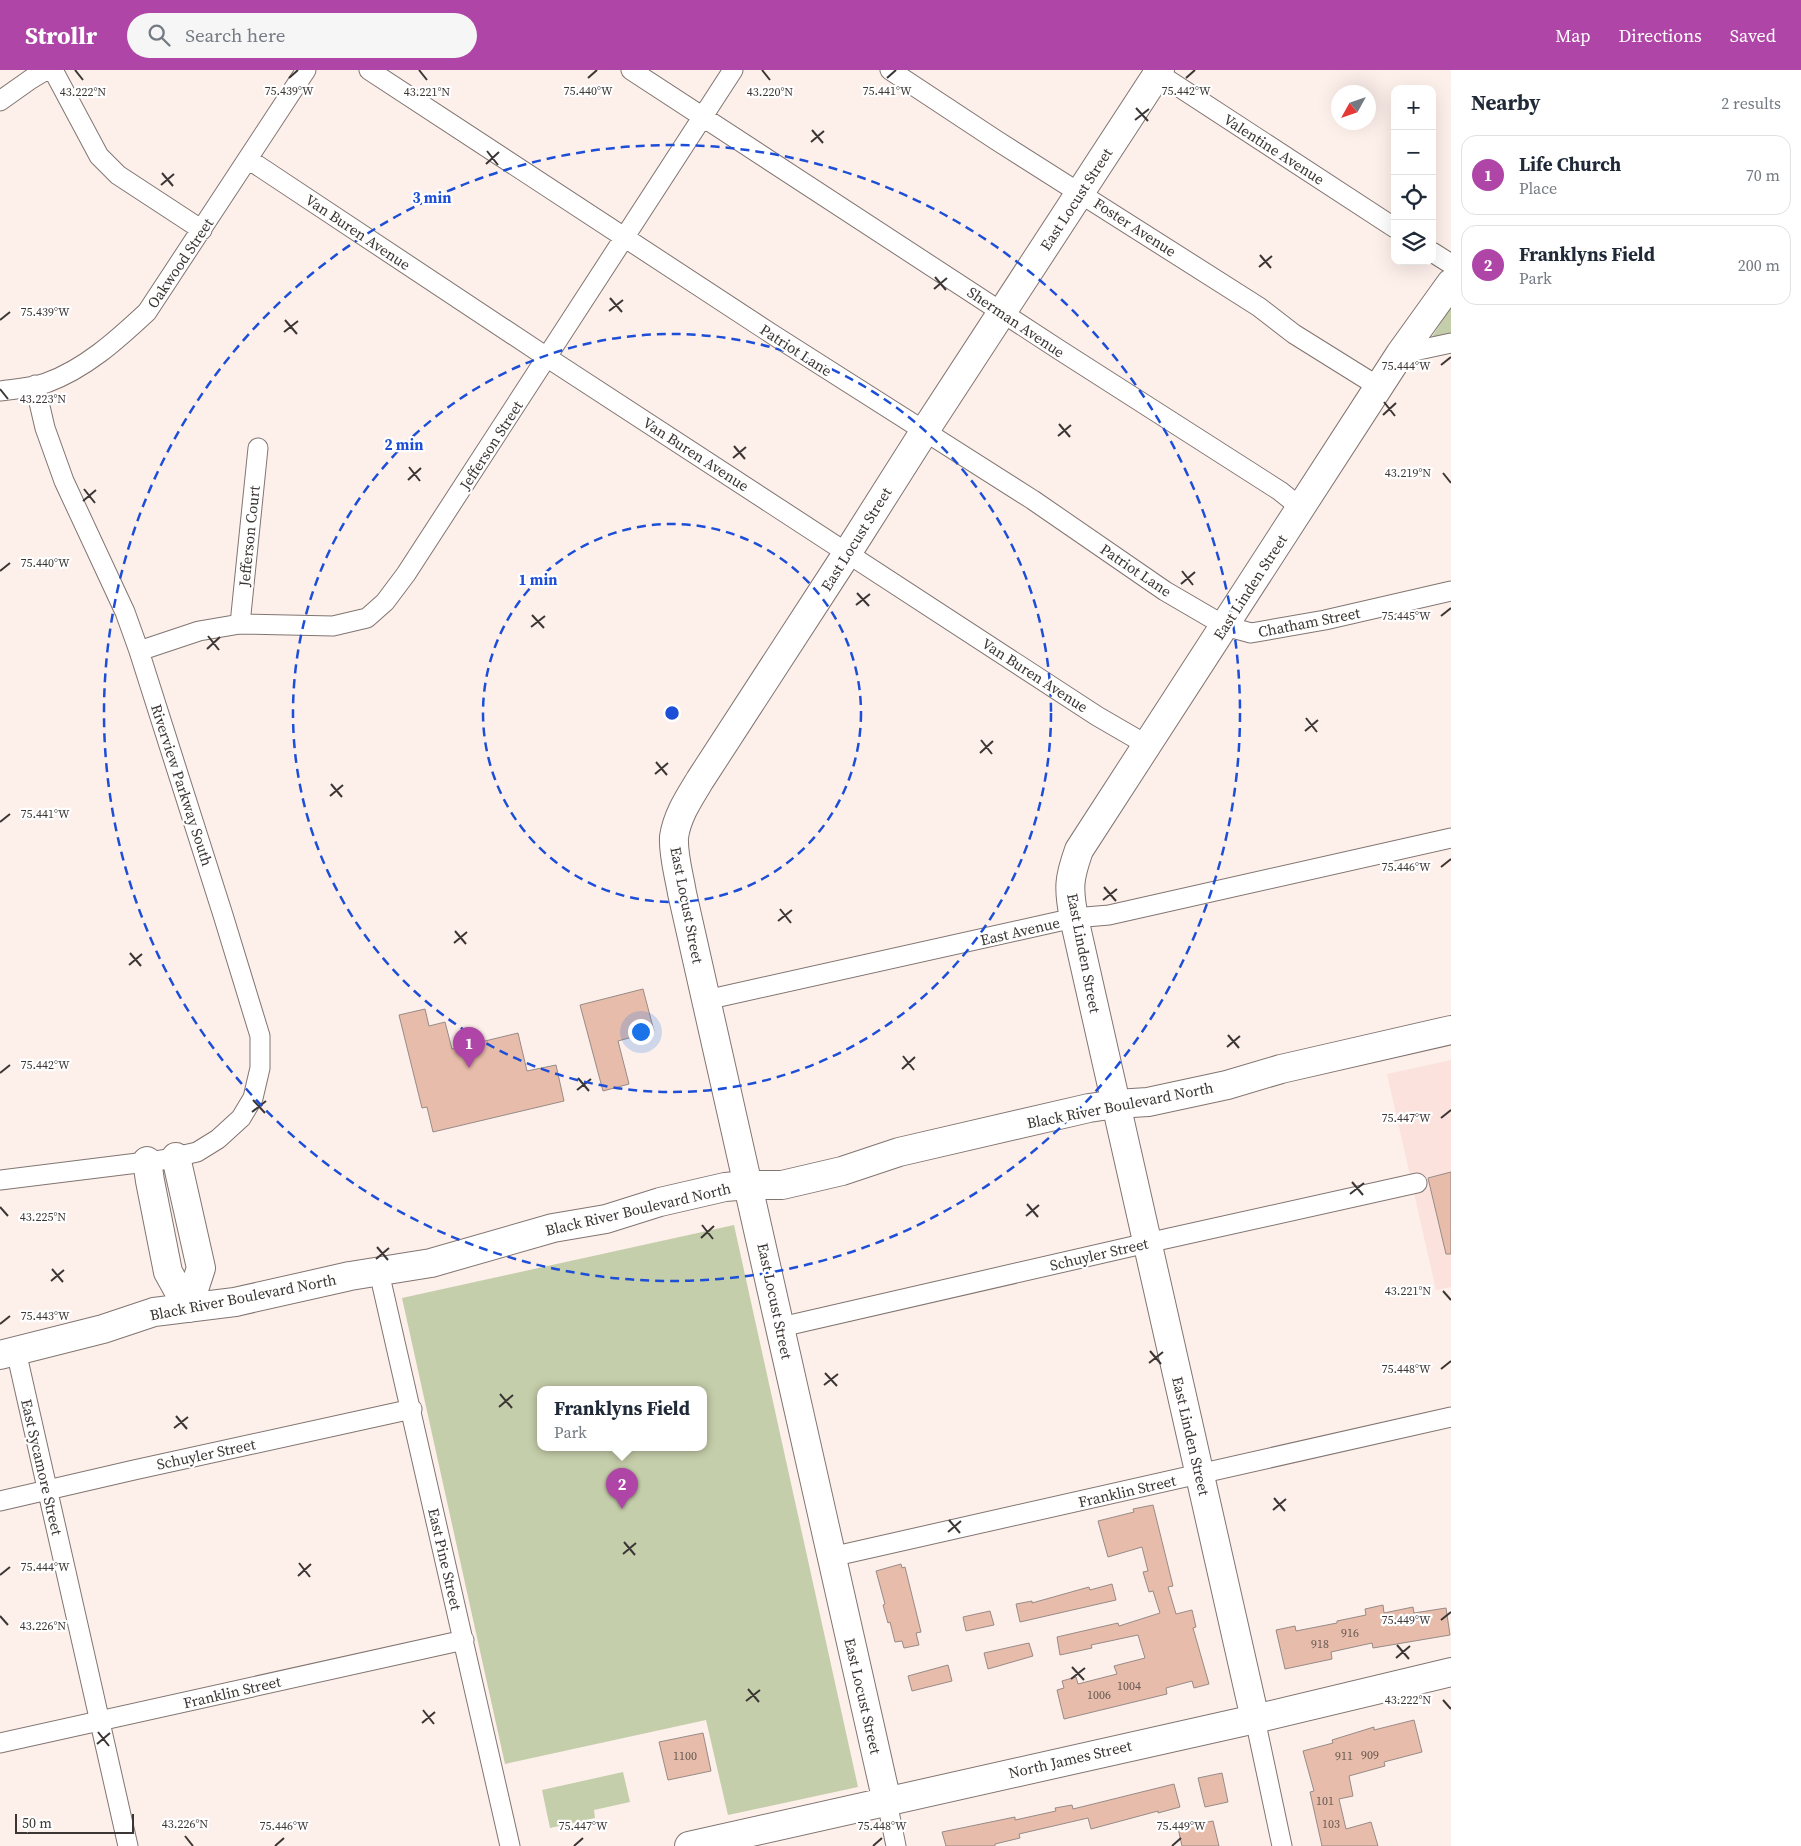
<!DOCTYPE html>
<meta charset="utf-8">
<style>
body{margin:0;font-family:"Source Serif 4",serif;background:#f6f6f7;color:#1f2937}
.controls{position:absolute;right:15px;top:15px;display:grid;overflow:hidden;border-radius:10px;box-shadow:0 5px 20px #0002}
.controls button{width:45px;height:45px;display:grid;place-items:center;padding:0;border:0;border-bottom:1px solid #e0e1e3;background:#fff;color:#1f2937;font:25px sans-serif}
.compass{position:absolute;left:1331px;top:15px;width:45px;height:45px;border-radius:50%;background:#fff;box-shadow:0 5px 20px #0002;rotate:230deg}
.scale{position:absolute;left:15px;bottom:12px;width:119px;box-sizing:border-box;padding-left:5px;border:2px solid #3b3634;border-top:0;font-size:14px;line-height:18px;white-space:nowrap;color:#3b3634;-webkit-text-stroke:4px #fff;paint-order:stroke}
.you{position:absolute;left:640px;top:961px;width:18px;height:18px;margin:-12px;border:4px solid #fff;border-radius:50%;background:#1a73e8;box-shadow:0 0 0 8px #1a73e833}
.badge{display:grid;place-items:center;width:32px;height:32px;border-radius:50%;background:#af45a7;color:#fff;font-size:16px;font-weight:700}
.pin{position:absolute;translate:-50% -41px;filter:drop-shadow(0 1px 2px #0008)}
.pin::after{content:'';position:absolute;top:26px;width:18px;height:15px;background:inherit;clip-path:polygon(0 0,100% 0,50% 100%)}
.popup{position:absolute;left:537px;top:1316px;width:170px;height:65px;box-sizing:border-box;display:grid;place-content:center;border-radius:10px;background:#fff;filter:drop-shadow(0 1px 4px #0005);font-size:16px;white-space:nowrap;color:#747a83}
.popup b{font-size:19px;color:#1f2937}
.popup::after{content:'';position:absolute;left:50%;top:100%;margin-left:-10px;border:10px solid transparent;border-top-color:#fff}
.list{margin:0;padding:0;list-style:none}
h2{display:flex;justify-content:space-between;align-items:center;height:65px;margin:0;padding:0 20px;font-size:21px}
h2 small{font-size:16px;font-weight:400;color:#747a83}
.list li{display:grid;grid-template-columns:32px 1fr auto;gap:15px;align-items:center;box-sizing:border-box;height:80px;margin:0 10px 10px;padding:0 10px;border:1px solid #e0e1e3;border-radius:15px}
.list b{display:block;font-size:19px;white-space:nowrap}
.list p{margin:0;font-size:16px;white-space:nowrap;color:#747a83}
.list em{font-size:16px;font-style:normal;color:#747a83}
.icon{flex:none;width:28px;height:28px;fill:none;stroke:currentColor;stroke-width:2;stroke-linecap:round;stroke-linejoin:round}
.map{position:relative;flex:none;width:1451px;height:1776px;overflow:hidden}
header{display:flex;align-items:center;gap:30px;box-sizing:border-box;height:70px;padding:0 25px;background:#af45a7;color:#fff}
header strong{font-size:24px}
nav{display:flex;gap:28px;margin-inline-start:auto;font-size:18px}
.search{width:350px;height:45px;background:#f6f6f7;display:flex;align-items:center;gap:12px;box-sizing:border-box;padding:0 18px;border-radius:28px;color:#747a83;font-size:19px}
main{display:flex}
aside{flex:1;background:#fff}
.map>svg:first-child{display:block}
.commercial{fill:#fce2dc}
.green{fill:#c5ceaa;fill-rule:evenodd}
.building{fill:#e7bcaa;stroke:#978b87}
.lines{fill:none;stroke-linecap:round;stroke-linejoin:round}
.street-casing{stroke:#817571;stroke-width:21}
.secondary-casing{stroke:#817571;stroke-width:30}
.primary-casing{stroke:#817571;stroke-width:30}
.street{stroke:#fff;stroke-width:19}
.secondary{stroke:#fff;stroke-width:28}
.primary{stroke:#fff;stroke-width:28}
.ticks{fill:none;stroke:#3b3634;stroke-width:2}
.ring{fill:none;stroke:#1d4ed8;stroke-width:2.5;stroke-dasharray:9 6}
.labels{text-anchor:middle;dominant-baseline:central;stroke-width:4.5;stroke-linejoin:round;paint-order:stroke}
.number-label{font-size:12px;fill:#665852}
.street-label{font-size:15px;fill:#3b3634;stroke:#fff}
.ticks-label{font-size:12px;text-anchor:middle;fill:#3b3634;stroke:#fff;stroke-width:4.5;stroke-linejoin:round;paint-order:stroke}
.centre{fill:#1d4ed8;stroke:#fff;stroke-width:2.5}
.ring-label{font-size:15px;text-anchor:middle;font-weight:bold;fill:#1d4ed8;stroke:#fff;stroke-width:4.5;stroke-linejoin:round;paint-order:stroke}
</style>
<header>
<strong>Strollr</strong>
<div class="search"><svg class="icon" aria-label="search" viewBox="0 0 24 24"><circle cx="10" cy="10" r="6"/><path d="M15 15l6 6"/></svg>Search here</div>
<nav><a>Map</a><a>Directions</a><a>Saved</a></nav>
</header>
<main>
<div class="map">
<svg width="1451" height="1776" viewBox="0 0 1451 1776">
<rect width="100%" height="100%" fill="#fdefea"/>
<path class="commercial" d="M1451 990V1217L1436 1220 1387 1004Z"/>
<path class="green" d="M1451 237V272L1424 279Z
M734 1155 858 1717 728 1745 706 1650 505 1694 402 1228ZM541 1320H703V1378H541Z
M623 1702 630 1732 594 1740 595 1748 550 1758 542 1720Z"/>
<path class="building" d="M643 919 654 961 618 971 629 1014 603 1021 580 935Z
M425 939 429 956 445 952 452 979 518 963 527 1001 556 995 564 1031 433 1062 427 1037 422 1038 399 945Z
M1451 1102V1184H1446L1428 1108Z
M1153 1435 1173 1516 1168 1517 1176 1544 1192 1540 1196 1557 1193 1558 1209 1614 1194 1618 1192 1611 1166 1618 1167 1624 1064 1649 1057 1620 1064 1618 1062 1611 1076 1607 1078 1614 1117 1604 1114 1596 1145 1588 1138 1565 1091 1575 1092 1578 1060 1585 1057 1567 1118 1553 1119 1556 1160 1543 1153 1521 1149 1522 1143 1502 1148 1501 1142 1477 1108 1487 1098 1451 1134 1442 1133 1439Z
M901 1494 902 1498 905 1497 921 1562 916 1563 919 1575 904 1578 902 1571 895 1572 890 1552 888 1553 883 1535 885 1534 876 1501Z
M1112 1514 1116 1530 1020 1552 1016 1534 1032 1531V1533L1089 1517 1090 1520Z
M1383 1535 1384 1543 1413 1537 1414 1543 1446 1538 1450 1565 1373 1578 1372 1573 1331 1582 1332 1589 1285 1599 1276 1560 1295 1556 1296 1561 1337 1553V1551L1366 1545 1365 1539Z
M990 1541 994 1555 966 1561 963 1547Z
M1029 1573 1033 1586 988 1599 984 1583Z
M948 1595 952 1611 912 1621 908 1606Z
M1414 1650 1422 1682 1384 1692 1385 1696 1349 1706 1353 1726 1339 1729 1346 1759 1371 1752 1378 1776H1322L1310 1722 1314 1721 1303 1681 1333 1673 1332 1670 1374 1657V1660Z
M703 1663 711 1701 668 1710 659 1672Z
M1222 1703 1228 1732 1205 1737 1198 1708Z
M1174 1714 1180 1737 1158 1743V1741L1091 1759 1088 1748 1019 1764 1020 1768 995 1774V1776H946L942 1762 1015 1747V1750L1056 1741 1055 1738 1072 1735 1073 1739Z
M1213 1751 1219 1776H1182L1178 1758Z"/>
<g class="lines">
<g class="street-casing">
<path id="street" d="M53 0 99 86 118 105 202 160
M369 0 775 266 1033 430 1165 521 1225 556 1251 563 1325 550 1451 521
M631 0 1058 279 1280 421 1301 438
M890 0 996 70 1259 237 1294 264 1379 317
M1153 0 1395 158
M0 31 31 9 46 0
M248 89 548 288 1097 646 1147 675
M1432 182 1451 194
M1400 284 1451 273
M0 321C15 319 32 318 46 313 85 299 117 270 147 242L306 0
M240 554 258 378
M139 581 199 561 240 554 333 556 367 548 385 532 406 504 733 0
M706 930 1074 848 1109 845 1451 768
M0 1110 162 1090 197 1082 218 1069 241 1048 253 1028 260 998V966L223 845 139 581 125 542 64 411 45 358 35 315
M379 1202 510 1776
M781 1257 1147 1173 1417 1113
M16 1281 128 1776
M0 1431 134 1400 412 1339
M831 1487 1451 1347
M1255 1649 1282 1776
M0 1673 464 1570
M887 1732 896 1776"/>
</g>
<g class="secondary-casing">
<path id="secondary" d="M176 1087 201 1198 188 1238
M147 1091 150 1111 168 1202 188 1238
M1255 1649 1074 848C1068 818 1069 808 1079 780L1400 284 1451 213
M887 1732 682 823C679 805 673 785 674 767 677 746 689 728 700 710L848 482 924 362 1160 0
M689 1776 1255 1649 1451 1602"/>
</g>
<g class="primary-casing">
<path id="primary" d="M0 1285 103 1259 154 1242 235 1232 350 1206 431 1193 553 1158 606 1149 660 1132 725 1117 749 1115H782L842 1101 899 1082 1089 1038 1116 1034 1148 1032 1227 1015 1281 999 1451 960"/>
</g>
<use href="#street" class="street"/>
<use href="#secondary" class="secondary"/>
<use href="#primary" class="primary"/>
</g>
<path class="ticks" d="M75 0 83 10M419 0 427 10M762 0 770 10M289 8 298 0M588 8 597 0M887 8 896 0M1186 8 1195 0M1136 38 1148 51M1135 50 1149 39M812 60 823 73M811 72 824 61M487 81 498 95M486 94 499 82M162 103 173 116M161 115 174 104M1260 185 1271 198M1259 197 1272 186M935 207 946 220M934 219 947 208M610 228 622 242M609 241 623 230M0 250 10 242M285 250 297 264M284 262 298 251M1441 295 1451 287M0 319 8 329M1384 332 1395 346M1383 345 1396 333M1059 354 1070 367M1058 366 1071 355M734 376 745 389M733 388 746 377M409 397 420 411M1443 403 1451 413M408 410 421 398M84 419 95 433M83 431 96 420M0 501 10 493M1182 501 1193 515M1181 514 1195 502M857 523 869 536M856 535 870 524M532 545 544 558M1441 546 1451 538M531 557 545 546M208 566 219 580M207 579 220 567M1306 648 1317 662M1305 661 1318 650M981 670 992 684M980 683 993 671M656 692 667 705M655 704 668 693M331 714 342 727M330 726 343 715M0 752 10 744M1441 797 1451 789M1104 817 1116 831M1103 830 1117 819M780 839 791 853M778 851 792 840M455 861 466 874M454 873 467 862M130 883 141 896M129 895 142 884M1228 965 1239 978M1227 977 1240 966M903 986 914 1000M902 999 915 987M0 1003 10 995M578 1008 589 1021M577 1020 591 1009M253 1030 265 1043M252 1042 266 1031M1441 1048 1451 1040M1352 1112 1363 1125M1350 1124 1364 1113M1027 1134 1038 1147M0 1137 8 1146M1026 1146 1039 1135M702 1155 713 1169M701 1168 714 1156M377 1177 388 1190M376 1189 389 1178M52 1199 63 1212M51 1211 64 1200M1443 1221 1451 1230M0 1254 10 1246M1150 1281 1161 1294M1149 1293 1163 1282M1441 1299 1451 1291M825 1303 837 1316M824 1315 838 1304M500 1324 512 1338M499 1337 513 1325M176 1346 187 1359M174 1358 188 1347M1274 1428 1285 1441M1273 1440 1286 1429M949 1450 960 1463M948 1462 961 1451M624 1472 635 1485M623 1484 636 1473M299 1493 310 1507M0 1505 10 1497M298 1506 311 1494M0 1546 8 1555M1441 1550 1451 1542M1397 1575 1409 1589M1396 1588 1410 1576M1072 1597 1084 1610M1071 1609 1085 1598M748 1619 759 1632M1443 1630 1451 1639M746 1631 760 1620M423 1640 434 1654M422 1653 435 1642M98 1662 109 1676M97 1674 110 1663M185 1766 193 1776M275 1776 284 1768M574 1776 583 1768M873 1776 882 1768M1172 1776 1181 1768"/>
<g class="ring">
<circle cx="672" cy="643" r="189"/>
<circle cx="672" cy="643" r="379"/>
<circle cx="672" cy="643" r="568"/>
</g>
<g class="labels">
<g class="number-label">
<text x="1350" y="1563">916</text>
<text x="1320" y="1574">918</text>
<text x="1129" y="1616">1004</text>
<text x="1099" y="1625">1006</text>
<text x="1370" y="1685">909</text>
<text x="685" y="1686">1100</text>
<text x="1344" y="1686">911</text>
<text x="1325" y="1731">101</text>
<text x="1331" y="1754">103</text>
</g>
<g class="street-label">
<text transform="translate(1274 79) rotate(33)">Valentine Avenue</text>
<text transform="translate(1076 129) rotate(-57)">East Locust Street</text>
<text transform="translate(1135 157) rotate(33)">Foster Avenue</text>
<text transform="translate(358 162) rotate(34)">Van Buren Avenue</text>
<text transform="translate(180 193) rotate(-56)">Oakwood Street</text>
<text transform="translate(1016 252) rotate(34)">Sherman Avenue</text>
<text transform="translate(796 280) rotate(33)">Patriot Lane</text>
<text transform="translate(491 375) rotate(-57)">Jefferson Street</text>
<text transform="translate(696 384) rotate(33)">Van Buren Avenue</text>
<text transform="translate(249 466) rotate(-84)">Jefferson Court</text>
<text transform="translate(856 469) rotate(-58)">East Locust Street</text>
<text transform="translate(1136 500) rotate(34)">Patriot Lane</text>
<text transform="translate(1250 517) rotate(-57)">East Linden Street</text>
<text transform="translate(1309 552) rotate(-11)">Chatham Street</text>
<text transform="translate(1035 605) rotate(33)">Van Buren Avenue</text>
<text transform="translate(182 715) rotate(72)">Riverview Parkway South</text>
<text transform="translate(687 835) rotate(79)">East Locust Street</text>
<text transform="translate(1020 861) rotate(-13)">East Avenue</text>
<text transform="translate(1084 883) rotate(79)">East Linden Street</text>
<text transform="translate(1120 1035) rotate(-11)">Black River Boulevard North</text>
<text transform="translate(638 1139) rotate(-13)">Black River Boulevard North</text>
<text transform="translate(1099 1184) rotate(-13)">Schuyler Street</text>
<text transform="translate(243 1227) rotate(-11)">Black River Boulevard North</text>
<text transform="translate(775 1231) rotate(78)">East Locust Street</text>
<text transform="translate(1191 1366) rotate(77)">East Linden Street</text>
<text transform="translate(206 1384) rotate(-12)">Schuyler Street</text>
<text transform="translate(42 1397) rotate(77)">East Sycamore Street</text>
<text transform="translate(1127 1421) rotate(-13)">Franklin Street</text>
<text transform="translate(445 1489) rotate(77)">East Pine Street</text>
<text transform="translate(232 1622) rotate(-13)">Franklin Street</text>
<text transform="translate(863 1626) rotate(77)">East Locust Street</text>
<text transform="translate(1070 1689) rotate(-13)">North James Street</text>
</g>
</g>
<g class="ticks-label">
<text x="289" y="25">75.439°W</text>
<text x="1186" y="25">75.442°W</text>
<text x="588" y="25">75.440°W</text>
<text x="887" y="25">75.441°W</text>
<text x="83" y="26">43.222°N</text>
<text x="427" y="26">43.221°N</text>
<text x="770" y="26">43.220°N</text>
<text x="45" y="246">75.439°W</text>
<text x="1406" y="300">75.444°W</text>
<text x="43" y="333">43.223°N</text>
<text x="1408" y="407">43.219°N</text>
<text x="45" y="497">75.440°W</text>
<text x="1406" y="550">75.445°W</text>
<text x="45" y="748">75.441°W</text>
<text x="1406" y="801">75.446°W</text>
<text x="45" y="999">75.442°W</text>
<text x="1406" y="1052">75.447°W</text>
<text x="43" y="1151">43.225°N</text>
<text x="1408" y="1225">43.221°N</text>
<text x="45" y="1250">75.443°W</text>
<text x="1406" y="1303">75.448°W</text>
<text x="45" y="1501">75.444°W</text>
<text x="1406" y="1554">75.449°W</text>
<text x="43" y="1560">43.226°N</text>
<text x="1408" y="1634">43.222°N</text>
<text x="185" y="1758">43.226°N</text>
<text x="284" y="1760">75.446°W</text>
<text x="583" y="1760">75.447°W</text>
<text x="882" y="1760">75.448°W</text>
<text x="1181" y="1760">75.449°W</text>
</g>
<circle cx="672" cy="643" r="8" class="centre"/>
<g class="ring-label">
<text x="432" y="133">3 min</text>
<text x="404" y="380">2 min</text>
<text x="538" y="515">1 min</text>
</g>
</svg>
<div class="controls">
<button>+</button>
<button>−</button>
<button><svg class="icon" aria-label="locate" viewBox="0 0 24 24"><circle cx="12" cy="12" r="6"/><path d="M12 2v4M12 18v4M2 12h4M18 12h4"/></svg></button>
<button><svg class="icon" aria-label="layers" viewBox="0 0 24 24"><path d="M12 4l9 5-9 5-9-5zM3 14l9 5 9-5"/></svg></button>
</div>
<svg class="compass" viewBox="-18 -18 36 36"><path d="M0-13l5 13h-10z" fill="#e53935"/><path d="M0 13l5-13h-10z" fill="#747a83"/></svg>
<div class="scale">50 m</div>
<div class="you"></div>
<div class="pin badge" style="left:469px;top:998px">1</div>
<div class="pin badge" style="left:622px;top:1439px">2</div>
<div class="popup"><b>Franklyns Field</b>Park</div>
</div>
<aside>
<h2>Nearby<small>2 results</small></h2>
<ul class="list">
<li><span class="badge">1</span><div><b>Life Church</b><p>Place</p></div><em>70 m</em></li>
<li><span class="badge">2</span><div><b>Franklyns Field</b><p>Park</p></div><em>200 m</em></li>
</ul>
</aside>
</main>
